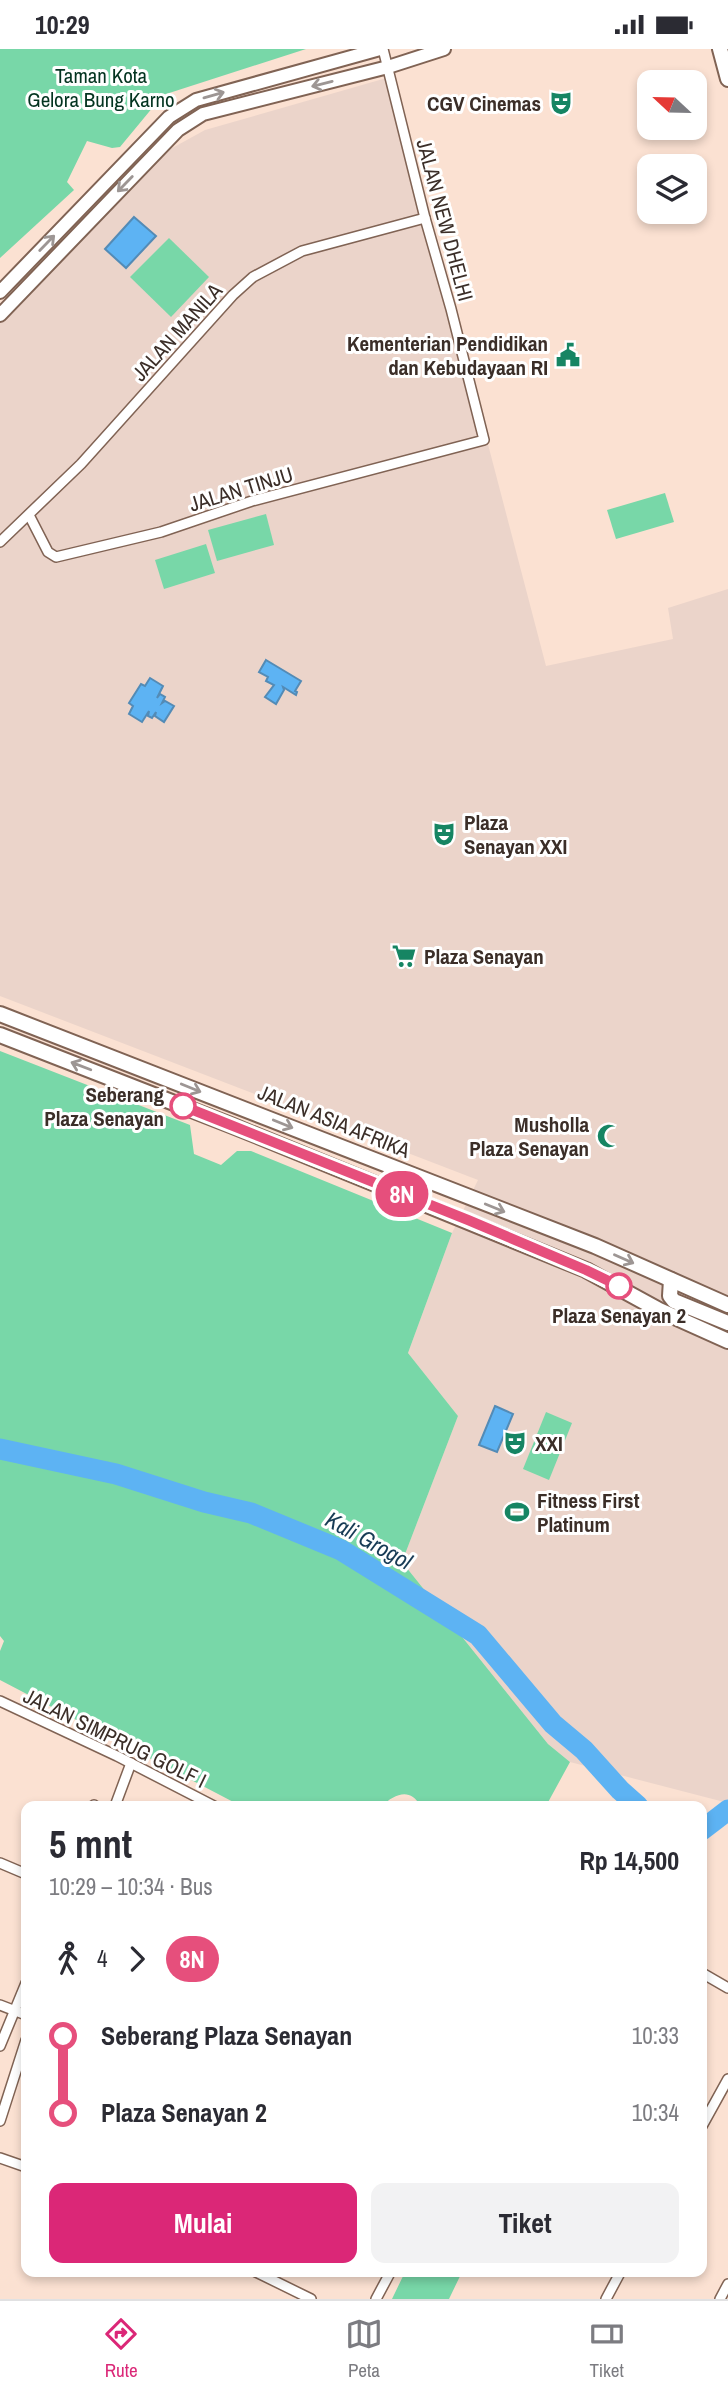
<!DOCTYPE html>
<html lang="id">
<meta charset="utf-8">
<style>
body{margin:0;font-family:"Archivo Narrow",sans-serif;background:#f2f2f3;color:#2b2b33;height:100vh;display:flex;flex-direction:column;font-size:26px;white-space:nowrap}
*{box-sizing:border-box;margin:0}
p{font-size:23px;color:#7c7c81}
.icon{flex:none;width:38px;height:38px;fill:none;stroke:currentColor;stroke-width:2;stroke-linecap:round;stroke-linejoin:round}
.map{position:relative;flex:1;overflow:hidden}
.panel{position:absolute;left:21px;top:1752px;width:686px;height:476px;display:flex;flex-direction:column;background:#fff;border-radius:14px;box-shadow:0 4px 10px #0003}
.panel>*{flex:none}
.badge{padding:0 14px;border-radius:23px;font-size:24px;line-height:46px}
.needle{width:46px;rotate:292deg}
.tools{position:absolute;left:637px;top:21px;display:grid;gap:14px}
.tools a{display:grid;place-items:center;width:70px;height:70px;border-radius:14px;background:#fff;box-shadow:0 4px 10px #0003;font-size:35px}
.map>.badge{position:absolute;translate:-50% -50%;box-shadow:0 0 0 4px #fff}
.legs{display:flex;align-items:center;gap:10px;height:77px;padding:0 28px;font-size:23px}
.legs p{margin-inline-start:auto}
.overview{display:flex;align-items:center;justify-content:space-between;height:119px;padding:0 28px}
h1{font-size:38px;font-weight:700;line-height:52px}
.cta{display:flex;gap:14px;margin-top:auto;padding:14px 28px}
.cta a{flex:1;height:80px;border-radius:14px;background:#db2777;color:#fff;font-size:28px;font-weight:700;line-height:80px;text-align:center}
.cta a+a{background:#f2f2f3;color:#2b2b33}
ul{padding:0 28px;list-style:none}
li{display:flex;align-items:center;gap:24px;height:77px;font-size:26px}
li i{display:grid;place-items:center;width:10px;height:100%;margin:0 9px;background:currentColor}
li i::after{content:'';width:18px;height:18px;margin:-9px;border:5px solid;border-radius:50%;background:#fff}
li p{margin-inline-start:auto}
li:first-child i{background:linear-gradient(#0000 50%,currentColor 0)}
li:last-child i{background:linear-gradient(currentColor 50%,#0000 0)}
.status{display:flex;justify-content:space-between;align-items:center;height:49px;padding:0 35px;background:#fff;direction:ltr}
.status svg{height:19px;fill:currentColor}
.menu{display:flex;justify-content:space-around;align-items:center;height:98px;border-top:2px solid #e1e1e2;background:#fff;font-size:19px;color:#7c7c81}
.menu a{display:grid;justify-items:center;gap:4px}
.menu .current{color:#db2777}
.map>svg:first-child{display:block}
.commercial{fill:#ebd4ca}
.green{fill:#78d7a8}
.water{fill:#5db3f3;stroke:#538bb6;stroke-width:2}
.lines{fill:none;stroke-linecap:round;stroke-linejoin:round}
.river{stroke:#5db3f3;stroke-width:21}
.minor-casing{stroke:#806354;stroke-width:12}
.secondary-casing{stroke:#806354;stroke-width:16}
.primary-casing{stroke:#806354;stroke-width:18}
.minor{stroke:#fff;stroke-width:9}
.secondary{stroke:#fff;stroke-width:12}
.primary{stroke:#fff;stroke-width:14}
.oneway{stroke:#9d9694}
.line-1-casing{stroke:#fff;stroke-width:16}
.line-1{stroke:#e64f7c;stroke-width:10}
.stop-1-dot{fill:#fff;stroke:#e64f7c;stroke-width:3.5}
.labels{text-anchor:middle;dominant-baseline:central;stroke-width:6;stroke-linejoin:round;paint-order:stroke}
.park-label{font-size:21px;fill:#033420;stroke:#fff}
.poi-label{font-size:21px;font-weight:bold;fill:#3b2e28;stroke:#fff;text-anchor:start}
.street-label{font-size:21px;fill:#3b2e28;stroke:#fff}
.stop-label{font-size:21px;font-weight:bold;fill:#3b2e28;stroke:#fff;text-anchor:end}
.water-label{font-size:23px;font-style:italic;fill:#173b55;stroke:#fff}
</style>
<div class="status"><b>10:29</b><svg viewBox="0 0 49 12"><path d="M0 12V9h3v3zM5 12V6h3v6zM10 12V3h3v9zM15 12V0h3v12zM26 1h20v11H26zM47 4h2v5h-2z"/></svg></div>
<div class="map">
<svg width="728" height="2250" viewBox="0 0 728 2250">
<rect width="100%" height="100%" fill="#fbe1d2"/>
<polygon class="commercial" points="390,28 411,101 546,617 673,590 668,559 728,540 728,1754 570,1713 548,1695 402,1513 458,1367 408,1304 452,1184 478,1131 0,947 0,274 165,103 205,81"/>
<g class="green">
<polygon points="0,0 306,0 163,46 120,98 112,99 87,92 67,133 74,141 0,209"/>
<polygon points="169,189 209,228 171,268 130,228"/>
<polygon points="665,444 674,473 616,490 607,461"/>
<polygon points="266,465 274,496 217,512 208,481"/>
<polygon points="206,495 215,524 164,540 155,511"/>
<path d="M0,1002L190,1076L194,1105L221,1116L237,1102H251L452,1184L408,1304L458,1367L402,1513L548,1695L570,1713L546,1757H420C411,1738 394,1745 382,1757H241L0,1631V1602L4,1592L0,1587Z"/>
<polygon points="546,1363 572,1374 549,1431 523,1420"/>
<polygon points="405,2223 405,2222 462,2223 449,2250 392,2250"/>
</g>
<g class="water">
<polygon points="134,168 156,187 126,219 105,200"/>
<polygon points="266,611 301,632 295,642 297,643 296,646 283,638 284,641 276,655 265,648 274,636 266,632 268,628 259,623"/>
<polygon points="150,629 163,637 157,649 160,645 165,648 162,654 165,652 174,657 164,673 155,667 156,663 152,669 148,667 149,662 142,673 129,665 133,657 129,654 141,635 145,637"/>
<polygon points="495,1357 513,1365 497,1403 479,1396"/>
</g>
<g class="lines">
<g class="river">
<polyline points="0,1400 116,1425 204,1453 251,1464 341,1501 478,1586 553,1675 584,1701 620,1741 638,1757"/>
<polyline points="702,1781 728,1761"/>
</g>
<g class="minor-casing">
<g id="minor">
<polyline points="29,466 48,503 56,508 161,483 252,452 484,391 451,260 425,169 383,0"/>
<polyline points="0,493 81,415 233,246 253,228 302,202 425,169"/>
<polyline points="0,1652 117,1707 214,1757"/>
<polyline points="94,1757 94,1756"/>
<polyline points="115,1757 131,1714"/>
<polyline points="0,1814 26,1825"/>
<polyline points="702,1924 728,1939"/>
<polyline points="0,1956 26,1966"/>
<polyline points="0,1997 26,1934"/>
<polyline points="0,2072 26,1991"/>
<polyline points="702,2077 728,2030"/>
<polyline points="0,2109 26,2118"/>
<polyline points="254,2222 311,2250"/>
<polyline points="376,2250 391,2222"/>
<polyline points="606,2250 621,2222"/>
<polyline points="720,2250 728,2235"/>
</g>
</g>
<g class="secondary-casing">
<g id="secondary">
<polyline points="0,243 169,68 196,51 380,0"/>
<polyline points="0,266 178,81 203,65 388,18 444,0"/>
</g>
</g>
<g class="primary-casing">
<g id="primary">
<polyline points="720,0 728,30"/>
<polyline points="0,965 595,1197 728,1256"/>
<polyline points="0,986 233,1077 586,1221 659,1261 728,1292"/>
<polyline points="671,1231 670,1247 674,1252 728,1274"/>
</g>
</g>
<use href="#minor" class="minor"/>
<use href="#secondary" class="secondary"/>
<use href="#primary" class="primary"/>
</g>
<defs><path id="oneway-shaft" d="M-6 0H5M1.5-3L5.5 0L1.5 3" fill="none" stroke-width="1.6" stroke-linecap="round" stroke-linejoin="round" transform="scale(1.75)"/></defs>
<g class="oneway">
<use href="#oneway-shaft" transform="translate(322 35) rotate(166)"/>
<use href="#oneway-shaft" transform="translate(214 46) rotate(-16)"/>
<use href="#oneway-shaft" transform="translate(125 135) rotate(134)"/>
<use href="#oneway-shaft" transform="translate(47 194) rotate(-46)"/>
<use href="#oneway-shaft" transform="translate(81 1017) rotate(-159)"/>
<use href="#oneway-shaft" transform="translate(191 1039) rotate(22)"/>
<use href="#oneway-shaft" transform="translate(283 1075) rotate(22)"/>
<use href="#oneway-shaft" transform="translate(495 1159) rotate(22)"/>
<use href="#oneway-shaft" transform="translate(624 1210) rotate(24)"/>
</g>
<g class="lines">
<g class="line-1-casing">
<polyline id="line-1" points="183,1057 468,1171 586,1221 619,1237"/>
</g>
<use href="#line-1" class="line-1"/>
</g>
<defs>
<g id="theatre-bare" transform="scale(1.89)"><path d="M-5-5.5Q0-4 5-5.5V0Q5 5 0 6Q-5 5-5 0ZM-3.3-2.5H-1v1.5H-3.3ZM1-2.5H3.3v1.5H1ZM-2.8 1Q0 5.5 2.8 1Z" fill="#168563" stroke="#fff" stroke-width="2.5" paint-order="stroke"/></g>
<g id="civic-bare" transform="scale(1.89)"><path d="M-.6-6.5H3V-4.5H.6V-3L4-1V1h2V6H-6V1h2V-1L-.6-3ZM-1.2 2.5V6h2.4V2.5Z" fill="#168563" stroke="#fff" stroke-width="2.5" paint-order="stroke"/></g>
<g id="supermarket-bare" transform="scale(1.89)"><path d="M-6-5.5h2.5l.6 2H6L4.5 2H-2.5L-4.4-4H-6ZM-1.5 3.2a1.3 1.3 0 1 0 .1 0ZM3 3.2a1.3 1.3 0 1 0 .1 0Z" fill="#168563" stroke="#fff" stroke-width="2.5" paint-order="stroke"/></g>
<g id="mosque-bare" transform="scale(1.89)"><path d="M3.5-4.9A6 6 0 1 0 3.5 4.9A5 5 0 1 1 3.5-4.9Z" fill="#168563" stroke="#fff" stroke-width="2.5" paint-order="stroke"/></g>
<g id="stadium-bare" transform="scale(1.89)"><path d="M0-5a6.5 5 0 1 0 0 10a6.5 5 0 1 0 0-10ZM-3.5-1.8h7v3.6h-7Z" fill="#168563" stroke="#fff" stroke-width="2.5" paint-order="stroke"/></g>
</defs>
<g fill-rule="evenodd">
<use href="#theatre-bare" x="561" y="54"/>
<use href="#civic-bare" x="568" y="306"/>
<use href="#theatre-bare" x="444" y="785"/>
<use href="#supermarket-bare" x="404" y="907"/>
<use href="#mosque-bare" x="609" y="1087"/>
<use href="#theatre-bare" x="515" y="1394"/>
<use href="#stadium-bare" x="517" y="1463"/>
</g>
<g class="stop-1-dot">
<circle cx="183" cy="1057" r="12"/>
<circle cx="619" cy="1237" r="12"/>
</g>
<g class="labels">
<g class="park-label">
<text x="101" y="26">Taman Kota<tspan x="101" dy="24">Gelora Bung Karno</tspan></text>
</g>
<g class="poi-label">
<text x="541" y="54" text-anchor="end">CGV Cinemas</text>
<text x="548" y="294" text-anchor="end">Kementerian Pendidikan<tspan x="548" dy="24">dan Kebudayaan RI</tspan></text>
<text x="464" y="773">Plaza<tspan x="464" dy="24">Senayan XXI</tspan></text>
<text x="424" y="907">Plaza Senayan</text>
<text x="589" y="1075" text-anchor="end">Musholla<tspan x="589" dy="24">Plaza Senayan</tspan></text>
<text x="535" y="1394">XXI</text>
<text x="537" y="1451">Fitness First<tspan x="537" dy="24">Platinum</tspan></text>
</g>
<g class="street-label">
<text transform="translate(445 171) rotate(75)">JALAN NEW DHELHI</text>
<text transform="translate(177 283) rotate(-48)">JALAN MANILA</text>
<text transform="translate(241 440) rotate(-17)">JALAN TINJU</text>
<text transform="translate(334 1072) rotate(22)">JALAN ASIA AFRIKA</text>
<text transform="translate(115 1689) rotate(26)">JALAN SIMPRUG GOLF I</text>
</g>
<g class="stop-label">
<text x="164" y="1045">Seberang<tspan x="164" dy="24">Plaza Senayan</tspan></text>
<text x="619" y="1266" text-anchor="middle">Plaza Senayan 2</text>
</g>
<g class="water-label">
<text transform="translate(369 1491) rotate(29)">Kali Grogol</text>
</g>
</g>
</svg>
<div class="tools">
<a><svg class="needle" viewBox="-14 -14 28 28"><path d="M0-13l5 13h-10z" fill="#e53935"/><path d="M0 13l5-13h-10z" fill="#7c7c81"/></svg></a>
<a><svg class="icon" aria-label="layers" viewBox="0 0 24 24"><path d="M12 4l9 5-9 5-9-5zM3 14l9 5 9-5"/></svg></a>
</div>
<b class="badge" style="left:402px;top:1145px;background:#e64f7c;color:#fff">8N</b>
<section class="panel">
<div class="overview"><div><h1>5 mnt</h1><p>10:29 – 10:34 · Bus</p></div><b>Rp 14,500</b></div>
<div class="legs"><svg class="icon" aria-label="walk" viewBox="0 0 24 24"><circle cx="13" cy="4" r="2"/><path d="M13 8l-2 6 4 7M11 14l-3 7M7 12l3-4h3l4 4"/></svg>4<svg class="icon" aria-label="forward" viewBox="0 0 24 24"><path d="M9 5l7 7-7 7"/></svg><b class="badge" style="background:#e64f7c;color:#fff">8N</b></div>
<ul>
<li><i style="color:#e64f7c"></i><b>Seberang Plaza Senayan</b><p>10:33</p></li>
<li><i style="color:#e64f7c"></i><b>Plaza Senayan 2</b><p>10:34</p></li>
</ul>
<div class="cta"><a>Mulai</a><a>Tiket</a></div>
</section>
</div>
<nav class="menu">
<a class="current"><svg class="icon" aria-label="directions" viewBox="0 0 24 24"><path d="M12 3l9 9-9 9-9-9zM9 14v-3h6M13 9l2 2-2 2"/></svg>Rute</a>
<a><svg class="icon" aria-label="map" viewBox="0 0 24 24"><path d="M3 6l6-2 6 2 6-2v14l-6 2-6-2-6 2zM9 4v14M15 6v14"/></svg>Peta</a>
<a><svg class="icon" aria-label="tickets" viewBox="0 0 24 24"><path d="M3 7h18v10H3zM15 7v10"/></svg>Tiket</a>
</nav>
